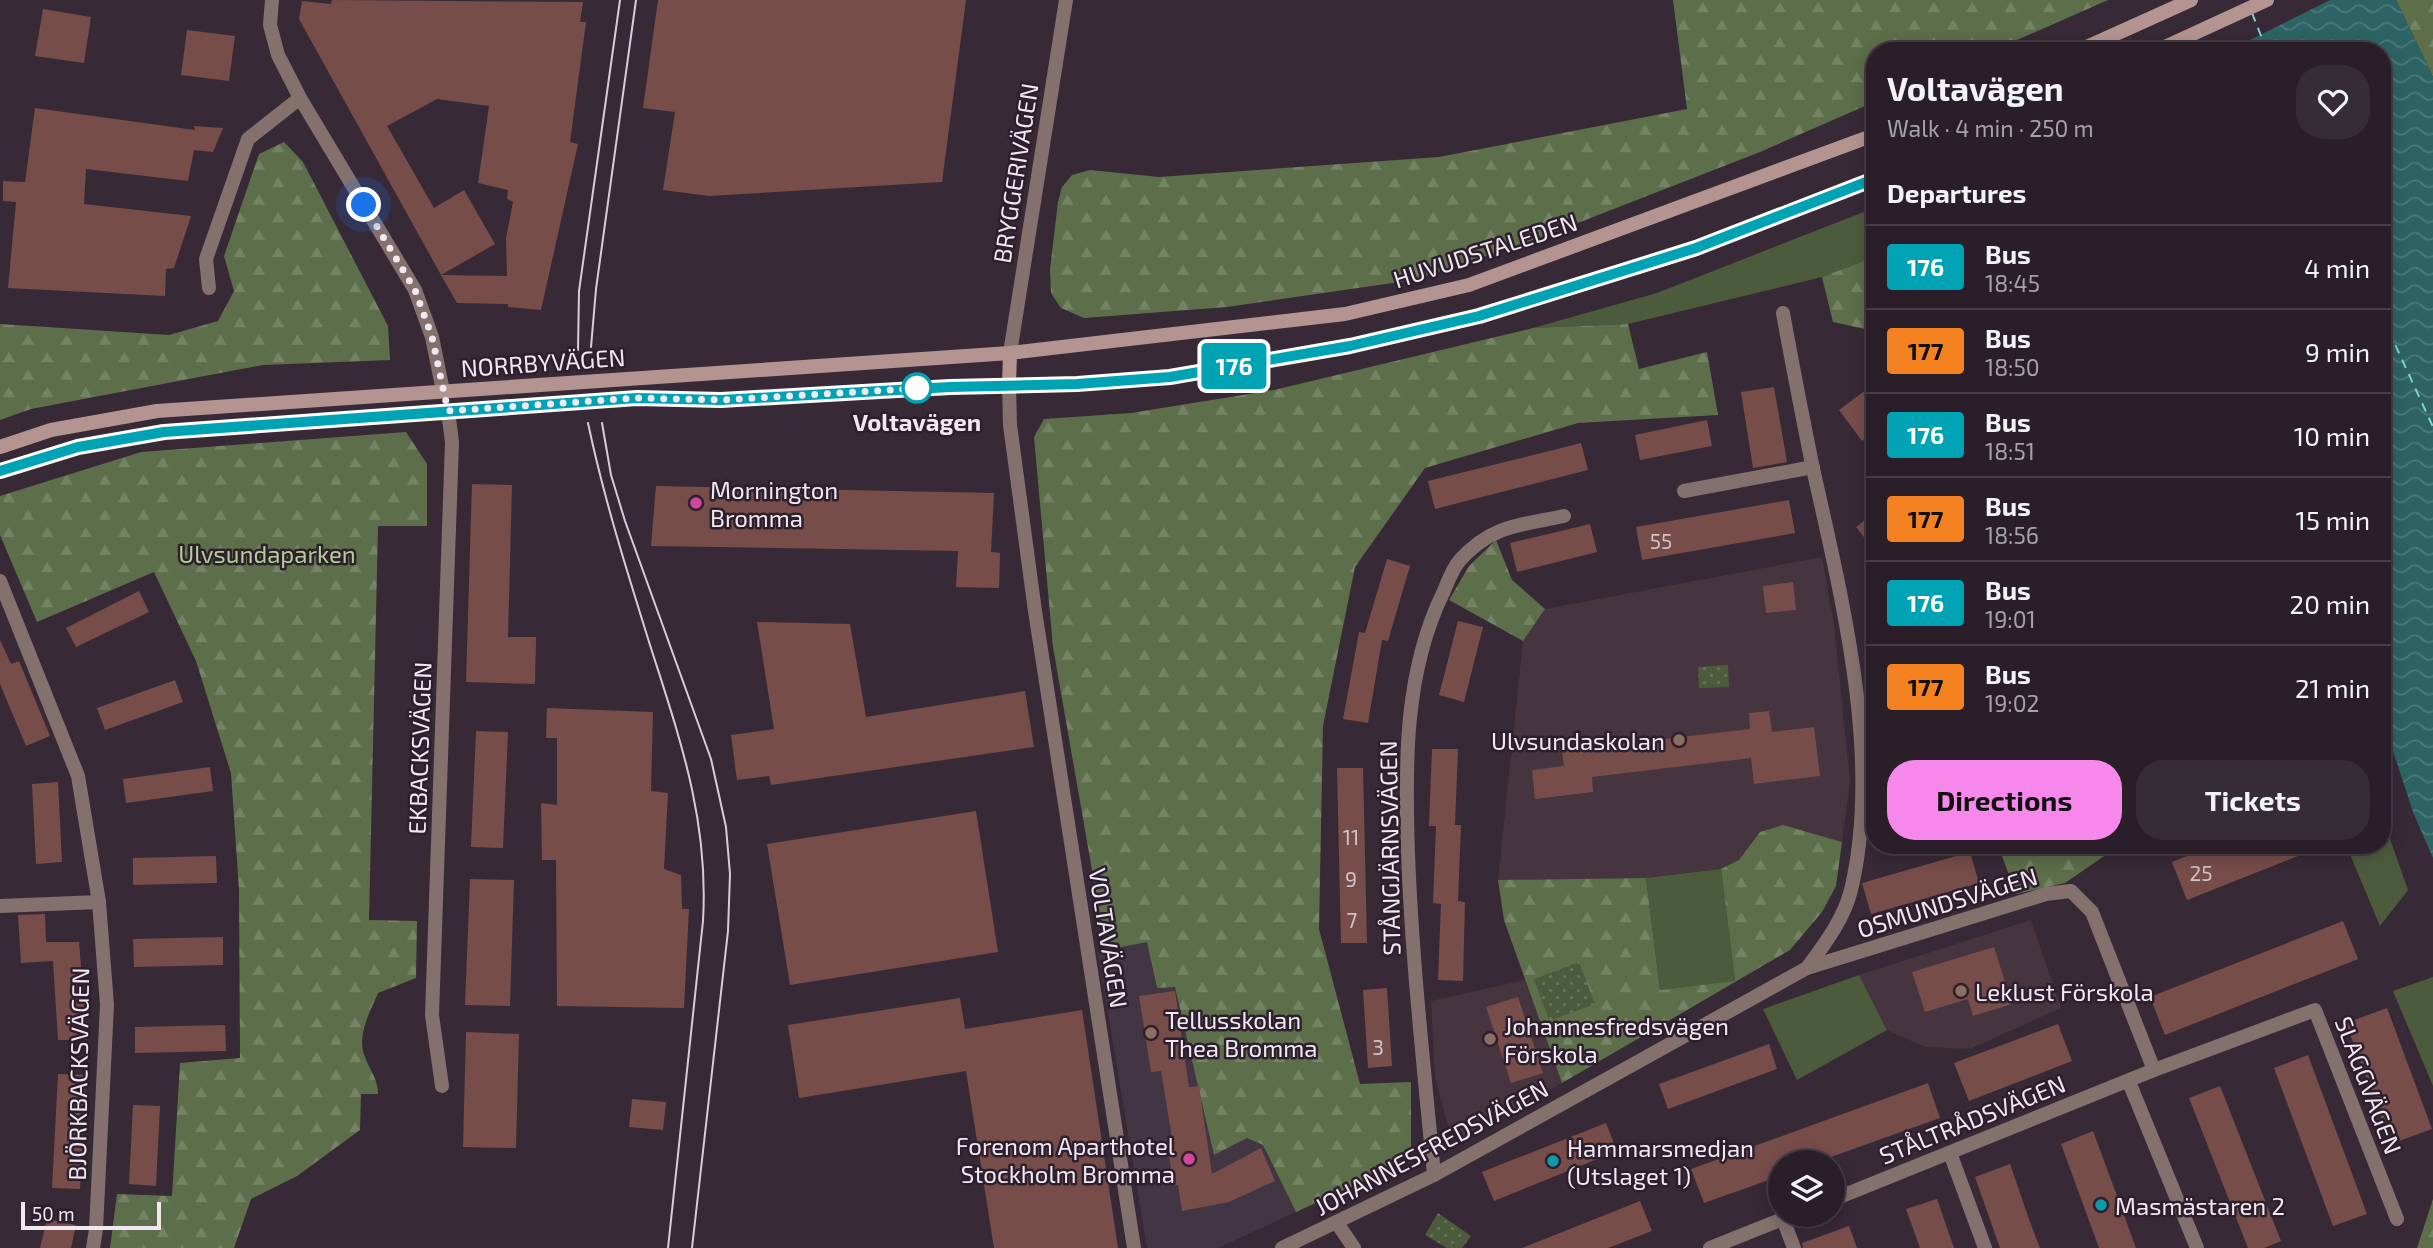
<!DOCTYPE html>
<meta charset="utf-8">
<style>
body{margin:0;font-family:"Exo 2",sans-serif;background:#362c35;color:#f1f3f6;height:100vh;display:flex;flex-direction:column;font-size:26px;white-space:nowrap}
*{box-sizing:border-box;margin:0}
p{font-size:23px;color:#a5a2a8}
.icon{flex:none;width:38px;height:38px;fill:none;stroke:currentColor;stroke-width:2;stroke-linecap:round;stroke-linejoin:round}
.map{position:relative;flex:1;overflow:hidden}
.details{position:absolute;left:1866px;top:42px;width:525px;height:812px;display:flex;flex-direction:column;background:#2a1f29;border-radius:28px;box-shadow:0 4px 18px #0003,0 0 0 2px #463d46}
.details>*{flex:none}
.badge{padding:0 14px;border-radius:5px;font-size:24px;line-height:46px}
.buttons{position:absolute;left:1768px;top:1150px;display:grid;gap:14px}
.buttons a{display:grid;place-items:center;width:77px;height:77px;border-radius:50%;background:#2a1f29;box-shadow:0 4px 18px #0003,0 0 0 2px #463d46;font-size:35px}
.scale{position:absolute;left:21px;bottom:18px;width:140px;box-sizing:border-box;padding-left:7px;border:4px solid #f1e8f1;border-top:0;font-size:19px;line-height:24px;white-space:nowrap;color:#f1e8f1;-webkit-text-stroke:5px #2d1f2d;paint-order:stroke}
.you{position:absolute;width:35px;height:35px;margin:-18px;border:5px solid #fff;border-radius:50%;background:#1a73e8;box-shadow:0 0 0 10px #1a73e833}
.map>.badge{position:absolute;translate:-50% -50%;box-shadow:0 0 0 4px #fff}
h2{padding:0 21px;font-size:26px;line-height:63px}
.round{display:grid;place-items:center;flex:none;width:74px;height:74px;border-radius:28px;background:#362c35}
.head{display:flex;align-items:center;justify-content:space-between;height:119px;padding:0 21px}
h1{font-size:33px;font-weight:700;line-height:52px}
.primary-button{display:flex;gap:14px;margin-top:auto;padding:14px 21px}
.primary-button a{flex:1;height:80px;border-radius:28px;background:#f788eb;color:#111;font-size:28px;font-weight:700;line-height:80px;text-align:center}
.primary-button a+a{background:#362c35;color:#f1f3f6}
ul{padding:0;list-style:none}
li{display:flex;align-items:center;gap:21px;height:84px;padding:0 21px;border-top:2px solid #463d46}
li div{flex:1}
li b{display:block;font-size:26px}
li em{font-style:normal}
li .badge{min-width:77px;font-weight:700;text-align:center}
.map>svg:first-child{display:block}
.commercial{fill:#423544}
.education{fill:#46343e}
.grass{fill:#4d5b3d}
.forest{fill:url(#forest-firs)}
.park{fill:url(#park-dots)}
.water{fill:url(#water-waves)}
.pier{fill:#382937}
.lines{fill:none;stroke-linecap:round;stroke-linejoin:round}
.ferry{stroke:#79d4d5;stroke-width:2;stroke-dasharray:9 7;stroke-linecap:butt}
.building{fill:#774d4a}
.minor{stroke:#84706d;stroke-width:14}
.secondary{stroke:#b49490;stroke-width:14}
.tram{stroke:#d7cdd7;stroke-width:2}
.line-casing{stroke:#fff;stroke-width:16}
.line{stroke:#00a3b4;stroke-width:10}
.walk{stroke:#f1e8f1;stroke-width:7;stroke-dasharray:0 12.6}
.stop-dot{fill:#fff;stroke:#00a3b4;stroke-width:3.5}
.hotel-dot{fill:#d1479c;stroke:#2d1f2d;stroke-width:2.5}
.education-dot{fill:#8d6e63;stroke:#2d1f2d;stroke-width:2.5}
.culture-dot{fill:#0f9aa8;stroke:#2d1f2d;stroke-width:2.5}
.labels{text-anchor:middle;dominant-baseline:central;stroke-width:5;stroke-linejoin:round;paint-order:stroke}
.number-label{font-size:21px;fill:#d2c1c7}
.street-label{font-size:24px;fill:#f1e8f1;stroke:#2d1f2d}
.stop-label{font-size:24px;font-weight:bold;fill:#f1e8f1;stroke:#2d1f2d}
.poi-label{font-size:24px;fill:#f1e8f1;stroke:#2d1f2d;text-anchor:start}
.park-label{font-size:24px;fill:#b2ce92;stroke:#2d1f2d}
</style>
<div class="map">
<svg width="2433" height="1248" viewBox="0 0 2433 1248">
<defs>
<pattern id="forest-firs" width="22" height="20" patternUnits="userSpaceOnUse" patternTransform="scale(1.75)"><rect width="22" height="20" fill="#5d6e4a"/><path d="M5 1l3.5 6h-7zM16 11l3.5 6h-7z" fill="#758365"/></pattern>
<pattern id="park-dots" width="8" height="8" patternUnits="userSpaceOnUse" patternTransform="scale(1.75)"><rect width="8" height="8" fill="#4d5b3d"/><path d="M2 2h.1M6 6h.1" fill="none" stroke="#67735a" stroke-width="1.8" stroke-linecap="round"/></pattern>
<pattern id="water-waves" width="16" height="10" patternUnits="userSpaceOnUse" patternTransform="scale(1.75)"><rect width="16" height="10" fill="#2d6364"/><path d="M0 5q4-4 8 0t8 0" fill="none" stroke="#4c797b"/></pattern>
</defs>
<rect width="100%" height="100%" fill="#382937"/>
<polygon class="commercial" points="1147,941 1157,988 1175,986 1214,1155 1247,1138 1263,1145 1296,1212 1218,1248 1147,1248 1098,952"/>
<g class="education">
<polygon points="1822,557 1834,625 1850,781 1842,842 1783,826 1760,832 1739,860 1721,869 1646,878 1498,880 1523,641 1545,609"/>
<polygon points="2031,920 2061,1008 1970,1049 1925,1047 1887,1030 1859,975"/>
<polygon points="1525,980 1562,1083 1468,1136 1455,1136 1447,1123 1435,1077 1431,1001"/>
</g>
<g class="grass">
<polygon points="1874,208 1874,257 1822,277 1628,324 1533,328 1657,293"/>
<polygon points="2382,816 2408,890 2380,926 2346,845 2382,845"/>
<polygon points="1721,869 1735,982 1660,990 1646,878"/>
<polygon points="1859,975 1887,1030 1797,1080 1763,1009"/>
<polygon points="2433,977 2433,1086 2393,991"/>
</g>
<g class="forest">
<polygon points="1673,0 2108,0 1992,51 1874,51 1874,102 1760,152 1529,242 1413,280 1227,307 1084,318 1061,308 1051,293 1050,269 1058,202 1062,187 1072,175 1090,170 1159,177 1439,157 1687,109"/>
<polygon points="2396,0 2433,0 2433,77"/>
<polygon points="284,142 303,162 388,326 390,360 263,365 31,409 0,420 0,324 169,335 218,321 234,291 224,256 259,154"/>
<polygon points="1874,257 1874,326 1865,329 1833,322 1822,277"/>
<polygon points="1628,324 1639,369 1707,352 1718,415 1578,423 1425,468 1355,567 1323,726 1319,929 1360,1084 1411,1082 1411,1146 1397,1166 1296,1212 1263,1145 1247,1138 1214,1155 1175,987 1157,988 1147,942 1106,950 1053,647 1034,437 1044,419 1131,413 1274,390 1533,328"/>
<path d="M406,432L427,464V526H378L369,920L417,921L416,978L378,993C370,1012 356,1036 365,1057C370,1071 378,1078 378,1094H361L360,1130L297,1176L251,1199L234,1248H110L117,1194L172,1196L180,1063L240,1058L239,890L231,773L196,661L154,572L37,622L0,535V496L141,452Z"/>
<polygon points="1496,540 1512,580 1545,609 1523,641 1449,600 1469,566"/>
<polygon points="1783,825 1842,842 1836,886 1822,912 1790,950 1562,1083 1504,920 1498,880 1646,878 1660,990 1735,981 1721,869 1739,860 1760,832"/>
<polygon points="1998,845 2120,845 2065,883 2016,894"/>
<polygon points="2433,1199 2433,1248 2417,1248"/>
</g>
<g class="park">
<polygon points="1728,665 1729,687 1699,688 1698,667"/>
<polygon points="1579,962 1595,1004 1549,1021 1534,979"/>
<polygon points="1438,1213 1471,1236 1462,1248 1447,1248 1425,1235"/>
</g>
<polygon class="water" points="2156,0 2396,0 2433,77 2433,858 2413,812 2393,751 2382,741 2382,51 2186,51"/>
<polygon class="pier" points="2152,0 2330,0 2228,51 2182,51"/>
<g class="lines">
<g class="ferry">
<polyline points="2252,13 2267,51"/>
<polyline points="2382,316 2433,427"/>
</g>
</g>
<g class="building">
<polygon points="332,0 583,2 580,22 586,22 570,142 578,144 541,310 508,307 508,304 457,303 441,275 507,276 506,238 513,202 507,199 508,190 478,183 489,106 437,99 387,126 434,208 464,190 495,244 441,275 299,19 302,1 331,4"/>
<polygon points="658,0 966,0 942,182 709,196 663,190 675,112 643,108"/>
<polygon points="43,9 91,17 84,63 35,56"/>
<polygon points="187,30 235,36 229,81 181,75"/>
<polygon points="35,108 195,130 194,126 223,128 213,152 194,150 188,181 86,169 84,204 191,216 174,268 166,269 165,296 8,288 16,202 3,201 3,181 25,182"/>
<polygon points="1874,384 1874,431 1862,441 1839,410"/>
<polygon points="1774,387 1787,462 1753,468 1741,392"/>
<polygon points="1707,420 1712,446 1640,460 1635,435"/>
<polygon points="1581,443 1588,470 1435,509 1428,481"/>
<polygon points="472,484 512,485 508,637 536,637 535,684 466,682"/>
<polygon points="656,486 994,493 991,552 1000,553 999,588 956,587 958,551 651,546"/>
<polygon points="1789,500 1795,533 1642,560 1636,527"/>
<polygon points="1874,513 1874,550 1856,527"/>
<polygon points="1590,524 1597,552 1517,572 1510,543"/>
<polygon points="1387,559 1410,566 1388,641 1382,640 1368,723 1343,719 1359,632 1365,633"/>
<polygon points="1793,582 1796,610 1766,613 1763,586"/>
<polygon points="139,591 149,612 76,647 66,628"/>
<polygon points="1458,621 1483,627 1464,702 1439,695"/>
<polygon points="757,622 850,624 866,717 1025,691 1034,747 771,785 769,776 737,780 731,735 774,729"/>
<polygon points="0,640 11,664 19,661 50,736 26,746 0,684"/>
<polygon points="175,680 183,702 105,730 97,708"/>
<polygon points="547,708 653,712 651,791 668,793 664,869 681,875 682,909 689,909 684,1008 557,1006 556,860 542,860 541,803 557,805 557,738 546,738"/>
<polygon points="1769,711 1772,732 1814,727 1820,776 1754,784 1751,758 1592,777 1593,792 1535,799 1532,770 1564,766 1562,751 1750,729 1749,713"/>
<polygon points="476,731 508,732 503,848 471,847"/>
<polygon points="1432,749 1458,749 1455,825 1461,825 1458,901 1465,902 1463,981 1438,980 1441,904 1433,903 1436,826 1429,826"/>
<polygon points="210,767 213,791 126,803 123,779"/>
<polygon points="1337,768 1363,768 1367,943 1341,943"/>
<polygon points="58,782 62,862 36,864 32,784"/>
<polygon points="976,811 998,952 790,985 767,844"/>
<polygon points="2214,845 2323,845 2323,846 2187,900 2172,862"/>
<polygon points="1970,852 1979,883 1871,914 1862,883"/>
<polygon points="216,856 217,883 133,885 133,858"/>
<polygon points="470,879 514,880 510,1006 465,1005"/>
<polygon points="45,914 46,942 79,942 87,1040 58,1040 53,961 21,963 18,915"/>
<polygon points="2343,921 2358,959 2165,1035 2150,997"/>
<polygon points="223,937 223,965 134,967 133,939"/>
<polygon points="1994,947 2012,1004 1973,1016 1968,999 1925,1012 1912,972"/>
<polygon points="1387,988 1392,1066 1368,1068 1363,990"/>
<polygon points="1175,991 1189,1087 1199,1086 1212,1174 1261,1148 1275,1181 1229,1202 1182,1211 1178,1185 1173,1186 1167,1138 1172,1138 1161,1071 1151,1072 1139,996"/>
<polygon points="1518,997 1543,1073 1511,1083 1486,1007"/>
<polygon points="960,998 965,1029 1082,1010 1118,1248 994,1248 966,1071 799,1098 788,1025"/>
<polygon points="2387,1008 2432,1129 2391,1144 2346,1023"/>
<polygon points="2058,1024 2072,1061 1969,1101 1954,1063"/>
<polygon points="225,1025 226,1051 135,1053 135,1027"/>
<polygon points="466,1032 519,1034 516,1148 463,1147"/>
<polygon points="1769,1044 1777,1069 1668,1109 1659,1084"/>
<polygon points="2308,1055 2367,1214 2333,1226 2274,1068"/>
<polygon points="58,1074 86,1075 80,1189 52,1188"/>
<polygon points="1928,1083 1940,1118 1817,1162 1780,1162 1780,1176 1704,1203 1691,1169"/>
<polygon points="2220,1086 2281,1241 2264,1248 2248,1248 2189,1098"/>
<polygon points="632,1099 666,1102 663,1130 629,1127"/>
<polygon points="133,1105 160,1106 156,1186 129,1184"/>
<polygon points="1606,1123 1617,1151 1494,1201 1482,1172"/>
<polygon points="2093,1131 2113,1185 2136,1248 2099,1248 2061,1144"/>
<polygon points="2010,1164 2030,1222 2040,1248 2000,1248 1975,1177"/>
<polygon points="1937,1199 1954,1248 1920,1248 1906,1209"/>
<polygon points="1640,1201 1652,1231 1608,1248 1522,1248"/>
<polygon points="47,1219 76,1225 71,1248 40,1248"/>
<polygon points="1849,1226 1857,1248 1803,1248 1802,1243"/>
</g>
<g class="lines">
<g class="minor">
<polyline points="272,0 270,25 278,55 300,98 415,290 432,337 443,391"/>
<polyline points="209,288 206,259 248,139 300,98"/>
<polyline points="1010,353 1066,0"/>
<polyline points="1009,385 1010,425 1035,611 1134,1248"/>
<polyline points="1684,491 1813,467"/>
<polyline points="0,581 78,776 99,902 107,1005 96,1229 93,1248"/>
<polyline points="0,906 99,902"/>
<polyline points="1807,968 2046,894 2071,891 2092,912 2154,1070"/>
<polyline points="2129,1082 2197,1248"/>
<polyline points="442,1086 432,1015 452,442 448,411"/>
<polyline points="1950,1153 1985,1248"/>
<path d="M1434,1175C1424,1068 1412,961 1408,853C1405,765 1404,673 1443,593C1448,582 1452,569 1460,560C1491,525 1521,525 1564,516"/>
<polyline points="1832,1200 2154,1070 2315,1010 2397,1219"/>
<polyline points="1783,1219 1794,1248"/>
<polyline points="1337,1223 1354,1248"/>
<path d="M1282,1248L1434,1175L1807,968C1824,945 1844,919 1851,890C1883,757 1841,595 1812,464C1802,414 1792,363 1783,313"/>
<polyline points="1710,1248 1795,1214"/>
</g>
<g class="secondary">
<polyline points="2078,51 2191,0"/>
<polyline points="2156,51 2267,0"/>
<polyline points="1009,385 1010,353"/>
<polyline points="0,447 51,430 157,411 1010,353 1345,314 1469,285 1874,135"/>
<polyline points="0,471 78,447 164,432 637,398 721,400 950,387 1077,384 1170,377 1350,346 1479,316 1696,249 1874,179"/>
</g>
<g class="tram">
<polyline points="591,347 596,289 636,0"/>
<polyline points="578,350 579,291 620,0"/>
<path d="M588,423C604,499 627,571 650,645C680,739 709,820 703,921L668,1248"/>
<polyline points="602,423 611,475 625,521 711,759 726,827 730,874 728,931 692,1248"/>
</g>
</g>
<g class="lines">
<g class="line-casing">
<polyline id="line" points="0,471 78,447 164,432 637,398 721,400 950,387 1077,384 1170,377 1350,346 1479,316 1696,248 1874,179"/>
</g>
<use href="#line" class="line"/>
<polyline class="walk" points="364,205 415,290 432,337 448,411 637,398 721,400 922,388 917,388"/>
</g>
<circle class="stop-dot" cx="917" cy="388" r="14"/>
<g class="hotel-dot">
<circle cx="696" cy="503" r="7"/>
<circle cx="1189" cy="1159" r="7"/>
</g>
<g class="education-dot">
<circle cx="1679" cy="740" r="7"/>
<circle cx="1961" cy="991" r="7"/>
<circle cx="1151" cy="1033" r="7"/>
<circle cx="1490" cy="1039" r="7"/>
</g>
<g class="culture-dot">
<circle cx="1553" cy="1161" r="7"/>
<circle cx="2101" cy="1205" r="7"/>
</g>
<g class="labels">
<g class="number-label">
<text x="1661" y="540">55</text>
<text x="1351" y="836">11</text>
<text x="2201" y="872">25</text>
<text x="1351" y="878">9</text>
<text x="1352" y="919">7</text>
<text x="1378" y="1046">3</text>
</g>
<g class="street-label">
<text transform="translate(1015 173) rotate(-81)">BRYGGERIVÄGEN</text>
<text transform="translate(1485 250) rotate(-18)">HUVUDSTALEDEN</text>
<text transform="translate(543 362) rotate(-4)">NORRBYVÄGEN</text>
<text transform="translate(419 748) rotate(-88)">EKBACKSVÄGEN</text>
<text transform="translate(1389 848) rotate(-91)">STÅNGJÄRNSVÄGEN</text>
<text transform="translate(1947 902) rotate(-17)">OSMUNDSVÄGEN</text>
<text transform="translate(1109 938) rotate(81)">VOLTAVÄGEN</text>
<text transform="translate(78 1074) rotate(-89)">BJÖRKBACKSVÄGEN</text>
<text transform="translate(2369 1085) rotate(69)">SLAGGVÄGEN</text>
<text transform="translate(1972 1119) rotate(-22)">STÅLTRÅDSVÄGEN</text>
<text transform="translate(1431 1147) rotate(-28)">JOHANNESFREDSVÄGEN</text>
</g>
<g class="stop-label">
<text x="917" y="421">Voltavägen</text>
</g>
<g class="poi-label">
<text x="710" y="489">Mornington<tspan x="710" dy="28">Bromma</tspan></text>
<text x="1665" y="740" text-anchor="end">Ulvsundaskolan</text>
<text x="1975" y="991">Leklust Förskola</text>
<text x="1165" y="1019">Tellusskolan<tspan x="1165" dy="28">Thea Bromma</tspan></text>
<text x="1504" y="1025">Johannesfredsvägen<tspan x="1504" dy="28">Förskola</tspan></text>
<text x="1175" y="1145" text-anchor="end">Forenom Aparthotel<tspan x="1175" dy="28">Stockholm Bromma</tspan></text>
<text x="1567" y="1147">Hammarsmedjan<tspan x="1567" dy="28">(Utslaget 1)</tspan></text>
<text x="2115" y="1205">Masmästaren 2</text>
</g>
<g class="park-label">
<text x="267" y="553">Ulvsundaparken</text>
</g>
</g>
</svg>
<div class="buttons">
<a><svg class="icon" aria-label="layers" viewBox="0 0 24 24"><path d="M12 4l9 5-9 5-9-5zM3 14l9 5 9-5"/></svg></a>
</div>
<div class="scale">50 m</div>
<div class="you" style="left:364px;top:205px"></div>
<b class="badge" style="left:1234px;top:366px;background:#00a3b4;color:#fff">176</b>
<section class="details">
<div class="head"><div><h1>Voltavägen</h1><p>Walk · 4 min · 250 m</p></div><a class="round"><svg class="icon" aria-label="heart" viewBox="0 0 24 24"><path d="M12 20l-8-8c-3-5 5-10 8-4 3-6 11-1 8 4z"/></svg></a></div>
<h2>Departures</h2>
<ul>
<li><span class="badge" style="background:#00a3b4;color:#fff">176</span><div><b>Bus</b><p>18:45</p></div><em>4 min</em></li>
<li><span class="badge" style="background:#f58220;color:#111">177</span><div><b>Bus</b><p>18:50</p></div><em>9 min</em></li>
<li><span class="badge" style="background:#00a3b4;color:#fff">176</span><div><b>Bus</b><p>18:51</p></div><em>10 min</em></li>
<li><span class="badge" style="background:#f58220;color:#111">177</span><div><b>Bus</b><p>18:56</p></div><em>15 min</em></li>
<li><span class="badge" style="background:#00a3b4;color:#fff">176</span><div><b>Bus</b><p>19:01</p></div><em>20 min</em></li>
<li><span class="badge" style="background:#f58220;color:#111">177</span><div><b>Bus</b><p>19:02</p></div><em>21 min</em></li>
</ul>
<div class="primary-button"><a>Directions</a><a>Tickets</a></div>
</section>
</div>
